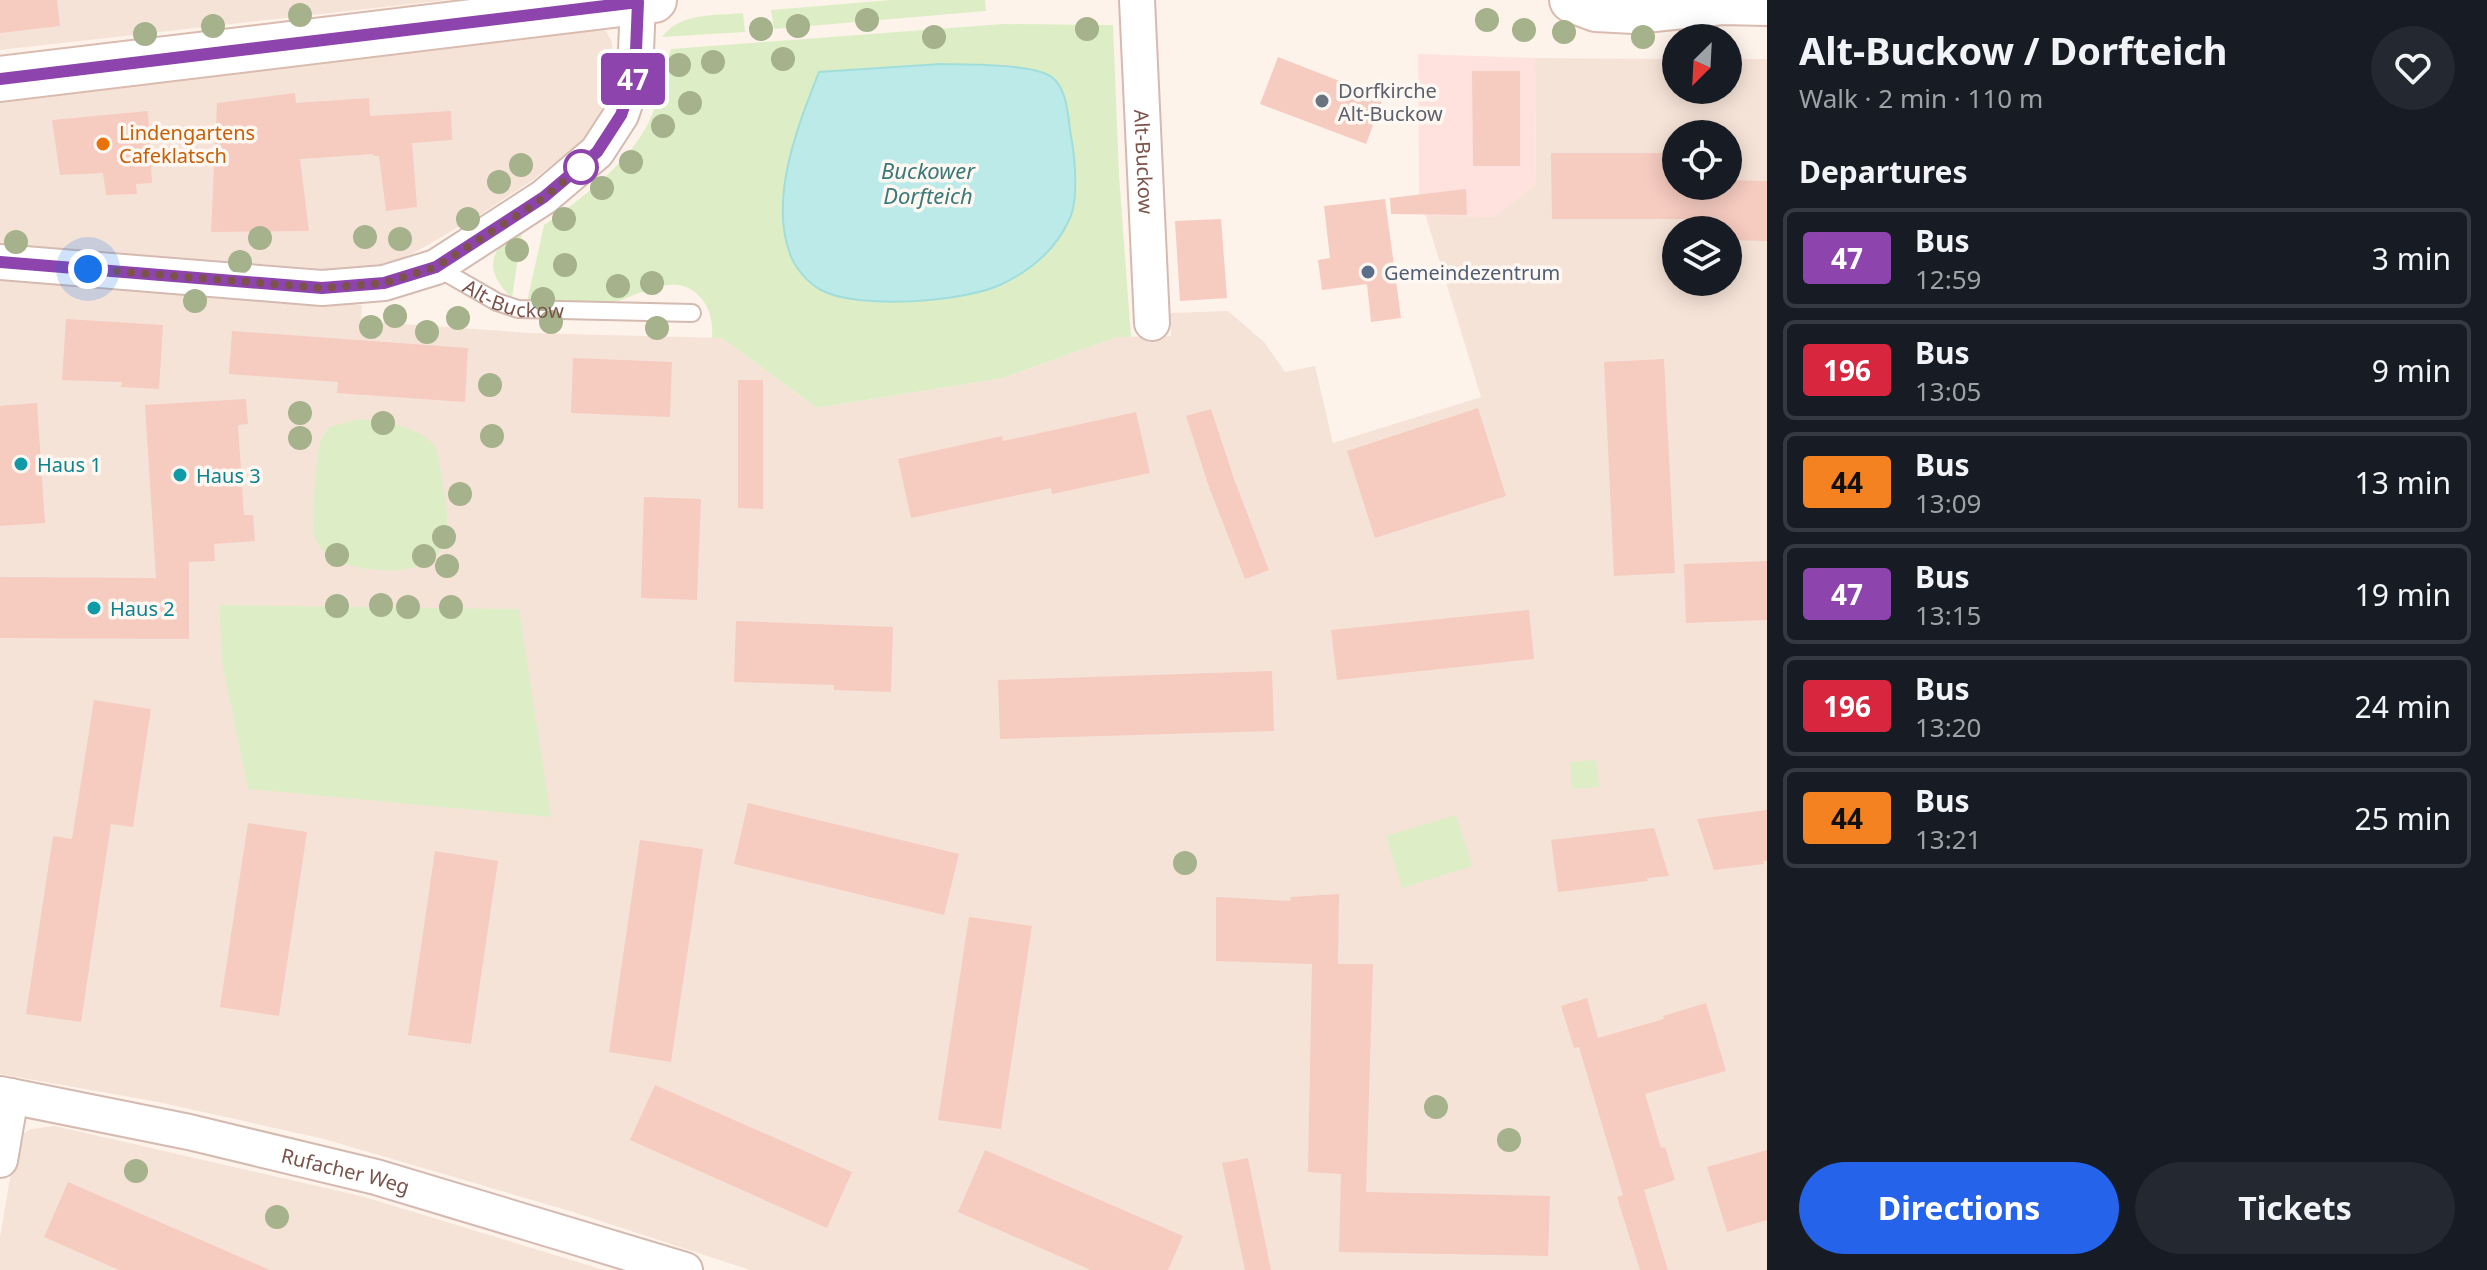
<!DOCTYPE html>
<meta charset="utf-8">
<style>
body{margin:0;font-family:"Noto Sans",sans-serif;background:#242831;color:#f1f3f6;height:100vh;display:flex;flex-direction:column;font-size:30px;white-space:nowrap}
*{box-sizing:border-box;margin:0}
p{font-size:26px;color:#9ea1a6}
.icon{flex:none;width:44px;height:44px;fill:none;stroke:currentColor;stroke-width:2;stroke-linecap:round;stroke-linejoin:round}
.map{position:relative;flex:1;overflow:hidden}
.side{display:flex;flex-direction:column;background:#171b24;width:720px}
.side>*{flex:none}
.badge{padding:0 16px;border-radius:6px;font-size:28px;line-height:52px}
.needle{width:52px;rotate:204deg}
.fabs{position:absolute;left:1662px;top:24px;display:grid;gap:16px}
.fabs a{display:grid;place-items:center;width:80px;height:80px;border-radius:50%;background:#171b24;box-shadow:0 4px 20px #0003;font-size:40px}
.you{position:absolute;width:40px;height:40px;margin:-20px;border:6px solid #fff;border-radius:50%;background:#1a73e8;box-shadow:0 0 0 12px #1a73e833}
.map>.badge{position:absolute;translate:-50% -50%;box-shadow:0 0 0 4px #fff}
h2{padding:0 32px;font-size:30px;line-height:72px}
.round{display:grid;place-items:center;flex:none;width:84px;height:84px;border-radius:42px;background:#242831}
.head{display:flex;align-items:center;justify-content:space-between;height:136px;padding:0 32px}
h1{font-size:38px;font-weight:700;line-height:60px}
.primary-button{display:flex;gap:16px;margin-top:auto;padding:16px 32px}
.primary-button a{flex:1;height:92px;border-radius:48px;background:#2563eb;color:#fff;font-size:32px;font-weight:700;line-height:92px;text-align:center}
.primary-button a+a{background:#242831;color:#f1f3f6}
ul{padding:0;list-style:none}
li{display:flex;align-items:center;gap:24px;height:100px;margin:0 16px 12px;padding:0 16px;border:4px solid #363941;border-radius:12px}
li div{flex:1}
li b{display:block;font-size:30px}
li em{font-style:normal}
li .badge{min-width:88px;font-weight:700;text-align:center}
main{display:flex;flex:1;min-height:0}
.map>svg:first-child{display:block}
.residential{fill:#f6e3d8;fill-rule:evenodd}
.commercial{fill:#ffe2de}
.green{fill:#ddeec6}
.water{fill:#bceae9;stroke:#a1dddb;stroke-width:2}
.building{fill:#f6cbc0}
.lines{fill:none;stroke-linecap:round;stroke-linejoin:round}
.lane-casing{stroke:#d4bab1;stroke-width:20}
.street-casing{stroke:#d4bab1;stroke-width:38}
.secondary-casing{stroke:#dabbb0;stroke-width:48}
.lane{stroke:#fff;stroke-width:16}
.street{stroke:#fff;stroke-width:34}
.secondary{stroke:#fff;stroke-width:44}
.tree{fill:#a5b28b}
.line-casing{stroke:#fff;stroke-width:18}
.line{stroke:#8e44ad;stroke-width:12}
.walk{stroke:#7c534a;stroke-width:8;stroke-dasharray:0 14.4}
.worship-dot{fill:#6b7280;stroke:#fff8f2;stroke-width:3}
.food-dot{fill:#e8710a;stroke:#fff8f2;stroke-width:3}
.stop-dot{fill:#fff;stroke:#8e44ad;stroke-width:4}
.service-dot{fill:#5c6f8a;stroke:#fff8f2;stroke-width:3}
.culture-dot{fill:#0f9aa8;stroke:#fff8f2;stroke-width:3}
.labels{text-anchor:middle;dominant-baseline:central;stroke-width:7;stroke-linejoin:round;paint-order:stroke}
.worship-label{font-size:20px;fill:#5b616d;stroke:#fff8f2;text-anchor:start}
.food-label{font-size:20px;fill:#c56008;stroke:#fff8f2;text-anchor:start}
.street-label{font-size:20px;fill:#7c534a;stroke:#fff8f2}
.service-label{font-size:20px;fill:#4e5e75;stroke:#fff8f2;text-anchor:start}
.culture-label{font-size:20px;fill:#0d838f;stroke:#fff8f2;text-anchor:start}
.water-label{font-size:22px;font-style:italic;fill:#397a79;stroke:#fff8f2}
</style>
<main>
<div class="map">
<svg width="1767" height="1270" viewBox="0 0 1767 1270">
<rect width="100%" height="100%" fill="#fef3ea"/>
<g class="residential">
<polygon points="0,0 447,0 0,50"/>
<polygon points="596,29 606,31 612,42 613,81 602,115 583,140 533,180 481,214 412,254 389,263 369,268 337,270 0,244 0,94"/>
<path d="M1535,58L1676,59V90H1728V59H1767V1270H750L573,1212L324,1139L158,1102L0,1074V280L362,305L361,321L530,333L722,338L817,408L1003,378L1117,337L1171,336L1170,313L1228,311L1265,343L1285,372L1315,366L1333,443L1481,397L1419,194L1536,185ZM1676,134H1728V186H1676ZM1676,230H1728V282H1676Z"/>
<polygon points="55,1126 361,1196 604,1270 0,1270 0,1237 15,1148 21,1135 31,1129"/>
</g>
<polygon class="commercial" points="1418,54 1535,58 1536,185 1494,217 1425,216 1419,194"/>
<g class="green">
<polygon points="891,0 985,0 986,11 774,29 771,10"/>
<path d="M743,13L745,32L662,37C680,12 715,16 743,13Z"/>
<path d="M1003,24L1113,25L1119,175L1131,337H1117L1003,378L817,408L722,338H712C713,321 710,305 696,293C670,270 630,302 602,305C578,308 551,303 527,302L544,225C581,200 635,158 652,115C660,94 665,71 671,49Z"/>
<path d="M523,224L512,298C479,266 493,248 523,224Z"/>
<path d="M359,419C381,421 425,427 436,449C439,456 440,465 441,473C445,496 453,529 440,551C422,581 336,574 319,546C316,542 314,533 313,528C312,520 317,450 320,443C321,438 326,432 329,427Z"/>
<polygon points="219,605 519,609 551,817 248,789 222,662"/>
<polygon points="1596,760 1599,787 1572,789 1570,762"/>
<polygon points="1456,815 1472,866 1402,888 1386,836"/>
</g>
<path class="water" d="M941,64C965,65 1038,63 1054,79C1068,92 1068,119 1071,136C1075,157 1079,201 1069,220C1055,251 1030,271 1000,285C962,302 858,310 821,290C808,283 795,268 790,254C769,198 798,125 819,72Z"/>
<g class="building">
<polygon points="0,0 57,0 60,26 0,33"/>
<polygon points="1278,57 1383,98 1366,144 1260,104"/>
<polygon points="1472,71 1520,71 1520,166 1473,166"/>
<polygon points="295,93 296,103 369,98 370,116 451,111 452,140 412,143 417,207 386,211 379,156 373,156 373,154 300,159 309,231 211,232 217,103"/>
<polygon points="148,111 152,183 136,184 137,194 106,195 103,173 60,175 52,120"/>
<polygon points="1551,153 1672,153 1672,186 1728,186 1728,180 1767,181 1767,241 1728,240 1728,230 1716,230 1716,219 1552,219"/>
<polygon points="1466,189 1467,215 1391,214 1390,198"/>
<polygon points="1385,199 1401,318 1371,322 1367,284 1322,290 1318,260 1330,258 1324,206"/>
<polygon points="1221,219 1227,298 1180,301 1175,221"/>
<polygon points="66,319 163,325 159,389 121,387 122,382 62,380"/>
<polygon points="232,331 468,348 465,402 337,393 338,382 229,374"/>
<polygon points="573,358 672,362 670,417 571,413"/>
<polygon points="1664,359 1675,573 1614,576 1604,362"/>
<polygon points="738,380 763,380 763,509 738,508"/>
<polygon points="246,399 248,424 238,425 244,515 253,515 255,541 214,544 215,561 189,562 189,639 0,638 0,577 156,578 145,405"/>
<polygon points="37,403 45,523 0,526 0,406"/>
<polygon points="1478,408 1506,496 1375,538 1347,451"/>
<polygon points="1211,409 1234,479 1269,570 1245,579 1209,487 1186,416"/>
<polygon points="1136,412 1150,473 1052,494 1051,488 911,518 898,459 1002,436 1003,441"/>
<polygon points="644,497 701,499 697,600 641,598"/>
<polygon points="1767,561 1767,620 1686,623 1684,564"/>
<polygon points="1529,610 1534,659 1337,680 1331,630"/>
<polygon points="736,621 893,627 891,692 834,690 834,685 734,682"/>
<polygon points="1272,671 1274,731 1000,739 998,680"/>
<polygon points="94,700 151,709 133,827 111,824 81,1022 26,1014 53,836 72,839"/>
<polygon points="748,803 959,854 944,915 734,864"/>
<polygon points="1767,810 1767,861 1763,861 1764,864 1714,870 1697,819"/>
<polygon points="248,823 307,832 279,1016 220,1007"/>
<polygon points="1654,828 1669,876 1647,878 1648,881 1558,892 1551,840"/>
<polygon points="640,840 703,849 671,1062 609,1052"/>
<polygon points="435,851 498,861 471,1044 408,1035"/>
<polygon points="1339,894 1338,964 1373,964 1366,1192 1550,1196 1548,1256 1339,1252 1341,1174 1308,1172 1312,964 1216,961 1216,897 1290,901 1291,897"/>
<polygon points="969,917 1032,926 1001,1129 938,1120"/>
<polygon points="1587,998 1598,1038 1664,1019 1663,1016 1706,1003 1726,1071 1645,1094 1661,1148 1665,1147 1675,1180 1644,1190 1668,1270 1640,1270 1617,1197 1623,1195 1579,1047 1574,1048 1561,1006"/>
<polygon points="655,1085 852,1172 827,1228 630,1140"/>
<polygon points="985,1150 1183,1236 1168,1270 1091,1270 958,1212"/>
<polygon points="1767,1150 1767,1220 1727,1232 1707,1167"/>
<polygon points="1248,1158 1271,1270 1245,1270 1222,1163"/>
<polygon points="68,1182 270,1270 119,1270 44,1237"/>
</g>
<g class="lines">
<g class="lane-casing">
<g id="lane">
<path id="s1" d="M436,267L497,302L518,309L692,313"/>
</g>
</g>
<g class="street-casing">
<g id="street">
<path id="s2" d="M1137,0L1152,323"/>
<polyline points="0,262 322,288 384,283 436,267 544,197 597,152 621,115 635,75 638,2"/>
<path id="s3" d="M0,1094L189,1132L376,1177L685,1270"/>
<polyline points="0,1160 11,1096"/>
</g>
</g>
<g class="secondary-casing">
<g id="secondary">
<polyline points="1572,0 1596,9 1634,11 1722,2 1767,3"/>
<polyline points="0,79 654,0"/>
</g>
</g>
<use href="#lane" class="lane"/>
<use href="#street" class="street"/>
<use href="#secondary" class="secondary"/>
</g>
<g class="tree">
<circle cx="300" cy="15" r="12"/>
<circle cx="867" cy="20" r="12"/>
<circle cx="1487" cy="20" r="12"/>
<circle cx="213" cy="26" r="12"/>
<circle cx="798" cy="26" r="12"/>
<circle cx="761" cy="29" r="12"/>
<circle cx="1087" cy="29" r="12"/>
<circle cx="1524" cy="30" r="12"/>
<circle cx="1564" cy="32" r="12"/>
<circle cx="145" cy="34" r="12"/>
<circle cx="934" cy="37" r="12"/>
<circle cx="1643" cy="37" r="12"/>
<circle cx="783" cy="59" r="12"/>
<circle cx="713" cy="62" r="12"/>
<circle cx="679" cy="65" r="12"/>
<circle cx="690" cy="103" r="12"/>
<circle cx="663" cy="126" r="12"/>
<circle cx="631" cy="162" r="12"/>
<circle cx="521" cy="165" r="12"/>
<circle cx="499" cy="182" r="12"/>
<circle cx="602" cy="188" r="12"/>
<circle cx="468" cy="219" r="12"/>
<circle cx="564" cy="219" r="12"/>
<circle cx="365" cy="237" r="12"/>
<circle cx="260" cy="238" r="12"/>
<circle cx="400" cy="239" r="12"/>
<circle cx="16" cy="242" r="12"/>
<circle cx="517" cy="250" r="12"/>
<circle cx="240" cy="262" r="12"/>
<circle cx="565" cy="265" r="12"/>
<circle cx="652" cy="283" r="12"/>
<circle cx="618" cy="286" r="12"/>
<circle cx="543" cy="299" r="12"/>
<circle cx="195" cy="301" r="12"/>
<circle cx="395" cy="316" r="12"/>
<circle cx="458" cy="318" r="12"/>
<circle cx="551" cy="322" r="12"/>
<circle cx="371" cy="327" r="12"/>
<circle cx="657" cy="328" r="12"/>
<circle cx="427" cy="332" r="12"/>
<circle cx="490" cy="385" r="12"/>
<circle cx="300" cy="413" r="12"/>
<circle cx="383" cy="423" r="12"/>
<circle cx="492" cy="436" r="12"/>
<circle cx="300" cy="438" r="12"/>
<circle cx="460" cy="494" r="12"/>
<circle cx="444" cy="537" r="12"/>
<circle cx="337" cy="555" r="12"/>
<circle cx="424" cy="556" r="12"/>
<circle cx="447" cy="566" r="12"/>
<circle cx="381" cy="605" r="12"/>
<circle cx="337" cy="606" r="12"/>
<circle cx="408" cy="607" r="12"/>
<circle cx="451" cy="607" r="12"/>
<circle cx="1185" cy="863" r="12"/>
<circle cx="1436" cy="1107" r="12"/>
<circle cx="1509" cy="1140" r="12"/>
<circle cx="136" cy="1171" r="12"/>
<circle cx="277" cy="1217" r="12"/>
</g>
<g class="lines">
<g class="line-casing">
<polyline id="line" points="0,79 638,2 635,75 621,115 597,152 544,197 436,267 384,283 322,288 0,262"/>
</g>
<use href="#line" class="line"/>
<polyline class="walk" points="88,269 322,288 384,283 436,267 538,202 584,165 581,167"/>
</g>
<circle class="worship-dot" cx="1322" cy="101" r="8"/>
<circle class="food-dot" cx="103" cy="144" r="8"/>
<circle class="stop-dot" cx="581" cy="167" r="16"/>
<circle class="service-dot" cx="1368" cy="272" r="8"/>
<g class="culture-dot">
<circle cx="21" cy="464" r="8"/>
<circle cx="180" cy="475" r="8"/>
<circle cx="94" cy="608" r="8"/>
</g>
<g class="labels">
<g class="worship-label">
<text x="1338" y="90">Dorfkirche<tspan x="1338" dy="23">Alt-Buckow</tspan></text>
</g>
<g class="food-label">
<text x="119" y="132">Lindengartens<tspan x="119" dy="23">Cafeklatsch</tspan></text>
</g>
<g class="street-label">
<text stroke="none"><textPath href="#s2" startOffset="162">Alt-Buckow</textPath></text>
<text stroke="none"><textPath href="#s1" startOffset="86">Alt-Buckow</textPath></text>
<text stroke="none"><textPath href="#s3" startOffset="354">Rufacher Weg</textPath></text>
</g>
<g class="service-label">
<text x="1384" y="272">Gemeindezentrum</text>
</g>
<g class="culture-label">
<text x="37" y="464">Haus 1</text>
<text x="196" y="475">Haus 3</text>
<text x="110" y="608">Haus 2</text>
</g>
<g class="water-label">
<text x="928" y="170">Buckower<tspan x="928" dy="25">Dorfteich</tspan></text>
</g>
</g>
</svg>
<div class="fabs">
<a><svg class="needle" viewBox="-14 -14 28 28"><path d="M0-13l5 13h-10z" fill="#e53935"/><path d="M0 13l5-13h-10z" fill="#9ea1a6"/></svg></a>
<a><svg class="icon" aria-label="locate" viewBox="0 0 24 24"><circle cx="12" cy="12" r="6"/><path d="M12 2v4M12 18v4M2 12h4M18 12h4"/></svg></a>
<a><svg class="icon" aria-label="layers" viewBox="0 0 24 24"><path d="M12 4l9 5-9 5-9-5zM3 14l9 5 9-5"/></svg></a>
</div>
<div class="you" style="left:88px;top:269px"></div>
<b class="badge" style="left:633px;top:79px;background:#8e44ad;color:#fff">47</b>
</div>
<section class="side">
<div class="head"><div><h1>Alt-Buckow / Dorfteich</h1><p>Walk · 2 min · 110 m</p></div><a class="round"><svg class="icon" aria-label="heart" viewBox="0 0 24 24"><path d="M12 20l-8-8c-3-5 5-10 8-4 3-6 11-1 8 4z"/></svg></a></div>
<h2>Departures</h2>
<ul>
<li><span class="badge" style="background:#8e44ad;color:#fff">47</span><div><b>Bus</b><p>12:59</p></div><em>3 min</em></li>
<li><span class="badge" style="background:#d7263d;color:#fff">196</span><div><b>Bus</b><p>13:05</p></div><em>9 min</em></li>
<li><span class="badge" style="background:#f58220;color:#111">44</span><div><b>Bus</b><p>13:09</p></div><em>13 min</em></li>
<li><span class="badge" style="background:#8e44ad;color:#fff">47</span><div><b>Bus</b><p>13:15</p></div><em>19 min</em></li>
<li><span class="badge" style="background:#d7263d;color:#fff">196</span><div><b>Bus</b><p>13:20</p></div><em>24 min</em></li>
<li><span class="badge" style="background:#f58220;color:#111">44</span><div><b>Bus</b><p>13:21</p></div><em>25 min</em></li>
</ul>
<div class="primary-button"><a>Directions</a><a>Tickets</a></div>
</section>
</main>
